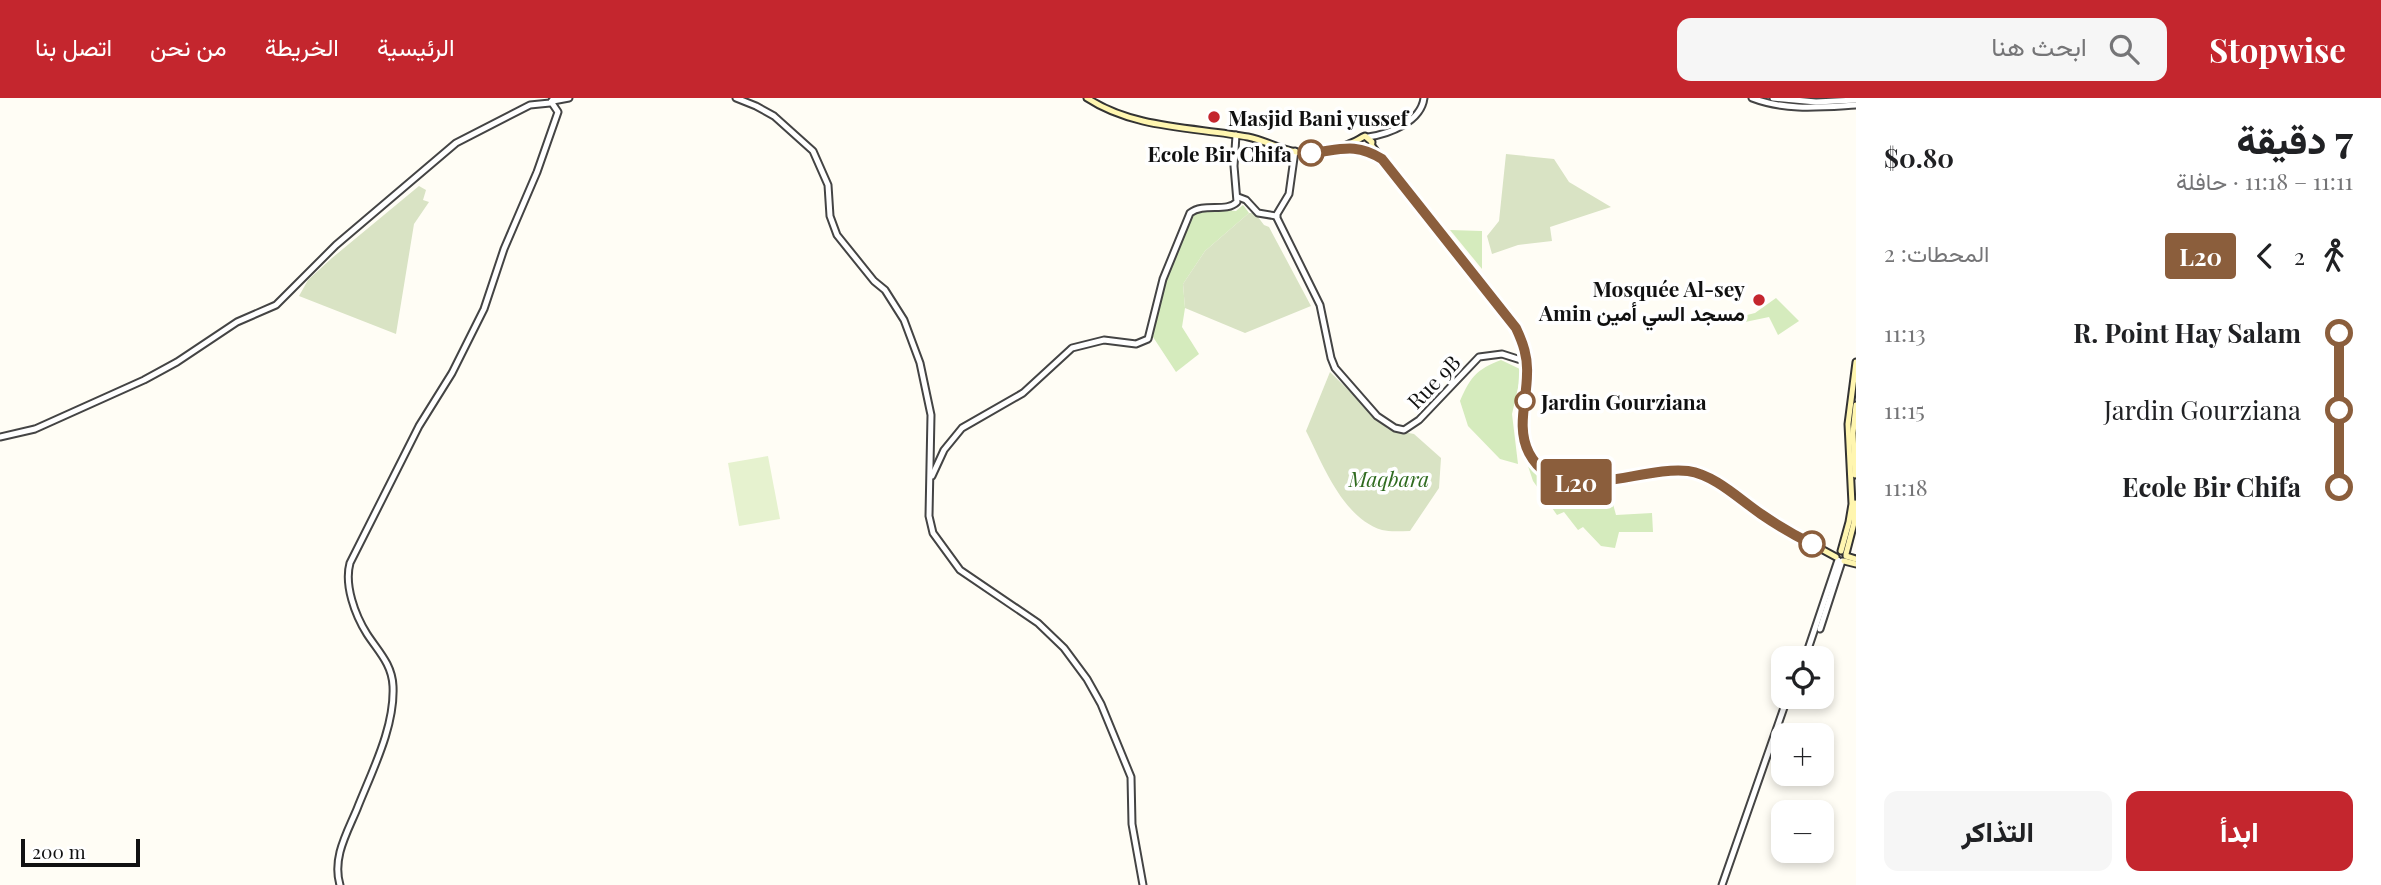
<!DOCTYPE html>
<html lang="ar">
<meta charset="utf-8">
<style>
body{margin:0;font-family:"Playfair Display",Vazirmatn,serif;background:#f6f6f6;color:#202124;direction:rtl;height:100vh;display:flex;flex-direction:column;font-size:26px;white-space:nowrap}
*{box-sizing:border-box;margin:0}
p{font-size:23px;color:#757577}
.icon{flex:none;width:38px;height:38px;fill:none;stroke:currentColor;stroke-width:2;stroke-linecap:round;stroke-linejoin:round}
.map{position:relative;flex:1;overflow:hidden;direction:ltr}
.side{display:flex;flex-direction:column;background:#fff;width:525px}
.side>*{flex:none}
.badge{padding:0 14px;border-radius:5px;font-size:24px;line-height:46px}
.fabs{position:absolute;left:1771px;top:548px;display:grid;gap:14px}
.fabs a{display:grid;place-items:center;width:63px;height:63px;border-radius:14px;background:#fff;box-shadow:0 4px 10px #0003;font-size:35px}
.scale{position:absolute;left:21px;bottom:18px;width:119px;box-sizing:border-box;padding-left:7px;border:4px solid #111;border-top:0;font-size:19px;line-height:24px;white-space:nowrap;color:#111;-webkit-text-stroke:5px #fff;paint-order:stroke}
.map>.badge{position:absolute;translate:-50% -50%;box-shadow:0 0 0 4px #fff}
.legs{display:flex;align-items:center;gap:10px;height:77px;padding:0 28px;font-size:23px}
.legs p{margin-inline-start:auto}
.head{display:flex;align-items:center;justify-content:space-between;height:119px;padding:0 28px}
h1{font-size:38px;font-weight:800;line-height:52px}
.action{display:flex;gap:14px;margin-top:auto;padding:14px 28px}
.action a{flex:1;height:80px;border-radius:14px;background:#c4262e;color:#fff;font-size:28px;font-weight:800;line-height:80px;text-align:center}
.action a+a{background:#f6f6f6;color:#202124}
ul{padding:0 28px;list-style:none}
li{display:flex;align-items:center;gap:24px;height:77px;font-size:26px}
li i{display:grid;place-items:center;width:10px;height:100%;margin:0 9px;background:currentColor}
li i::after{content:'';width:18px;height:18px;margin:-9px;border:5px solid;border-radius:50%;background:#fff}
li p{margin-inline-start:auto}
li:first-child i{background:linear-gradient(#0000 50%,currentColor 0)}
li:last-child i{background:linear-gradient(currentColor 50%,#0000 0)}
header{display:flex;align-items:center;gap:42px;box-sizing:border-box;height:98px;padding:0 35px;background:#c4262e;color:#fff}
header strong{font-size:33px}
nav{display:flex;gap:38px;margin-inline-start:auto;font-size:24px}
.search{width:490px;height:63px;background:#f6f6f6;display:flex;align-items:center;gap:18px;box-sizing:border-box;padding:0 24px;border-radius:14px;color:#757577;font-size:26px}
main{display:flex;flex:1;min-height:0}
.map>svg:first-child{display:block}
.green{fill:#d5ebbd}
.cemetery{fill:#d9e3c4}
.pitch{fill:#e6f2cf}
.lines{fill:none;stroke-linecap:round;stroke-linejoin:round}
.tertiary-casing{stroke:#444;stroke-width:9}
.secondary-casing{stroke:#333;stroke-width:9}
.tertiary{stroke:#fff;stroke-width:5}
.secondary{stroke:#fff6b0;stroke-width:5}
.line-1-casing{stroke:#fff;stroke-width:16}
.line-1{stroke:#8b5e3c;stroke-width:10}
.poi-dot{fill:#c4262e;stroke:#fff;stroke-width:2.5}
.stop-1-dot{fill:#fff;stroke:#8b5e3c;stroke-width:3.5}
.labels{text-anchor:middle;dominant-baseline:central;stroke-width:7;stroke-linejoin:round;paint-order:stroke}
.poi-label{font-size:21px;font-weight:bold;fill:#111;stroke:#fff;text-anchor:start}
.stop-label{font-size:21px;font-weight:bold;fill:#111;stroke:#fff;text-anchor:end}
.street-label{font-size:21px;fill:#111;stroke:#fff}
.park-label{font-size:21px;font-style:italic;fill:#2f6b1f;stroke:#fff}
</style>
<header>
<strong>Stopwise</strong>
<div class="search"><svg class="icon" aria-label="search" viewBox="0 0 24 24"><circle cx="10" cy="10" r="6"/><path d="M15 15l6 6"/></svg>ابحث هنا</div>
<nav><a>الرئيسية</a><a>الخريطة</a><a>من نحن</a><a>اتصل بنا</a></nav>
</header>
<main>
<section class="side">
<div class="head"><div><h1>7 دقيقة</h1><p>11:11 – 11:18 · حافلة</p></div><b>$0.80</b></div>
<div class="legs"><svg class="icon" aria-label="walk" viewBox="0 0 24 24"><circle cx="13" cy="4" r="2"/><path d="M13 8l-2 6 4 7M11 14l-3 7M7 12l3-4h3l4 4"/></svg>2<svg class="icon" aria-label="back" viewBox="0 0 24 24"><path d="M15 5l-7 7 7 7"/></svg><b class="badge" style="background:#8b5e3c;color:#fff">L20</b><p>المحطات: 2</p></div>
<ul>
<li><i style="color:#8b5e3c"></i><b>R. Point Hay Salam</b><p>11:13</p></li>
<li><i style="color:#8b5e3c"></i><span>Jardin Gourziana</span><p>11:15</p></li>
<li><i style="color:#8b5e3c"></i><b>Ecole Bir Chifa</b><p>11:18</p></li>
</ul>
<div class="action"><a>ابدأ</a><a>التذاكر</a></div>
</section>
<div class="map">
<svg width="1856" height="787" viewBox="0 0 1856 787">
<rect width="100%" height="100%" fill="#fffdf5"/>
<g class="green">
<polygon points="1243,107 1249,115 1205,153 1183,186 1185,210 1182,229 1199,256 1176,274 1153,239 1162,187 1187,123 1202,110 1236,113"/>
<polygon points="1450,132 1482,133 1482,171"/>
<polygon points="1776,200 1799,223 1778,237 1769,219 1745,224 1743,218 1755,215"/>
<path d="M1501,262L1522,272L1512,316L1518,366L1500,361L1468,328L1460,303C1471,278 1476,272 1501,262Z"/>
<path d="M1528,368C1558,395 1569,392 1608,388L1616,417L1652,415L1653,434H1619L1615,450L1601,448L1583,429L1578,432L1564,414L1557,417L1533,383Z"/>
</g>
<g class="cemetery">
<polygon points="1506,56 1554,61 1569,84 1611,109 1550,129 1552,143 1518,147 1492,156 1487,138 1499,123"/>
<polygon points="419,88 426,92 423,102 429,104 414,126 396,236 299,198 308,182 332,160"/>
<polygon points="1249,115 1255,115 1264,127 1269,129 1311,208 1245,235 1185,210 1183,186 1205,153"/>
<path d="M1330,274L1388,331L1414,336L1441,360L1439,390L1410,433C1401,433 1390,434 1382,432C1343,420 1323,367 1306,333Z"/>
</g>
<polygon class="pitch" points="768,358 780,421 739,428 728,365"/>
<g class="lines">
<g class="tertiary-casing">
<g id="tertiary">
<polyline points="736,0 756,8 774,18 813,53 828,87 830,118 837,137 874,183 885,192 904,222 920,265 931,317 929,418 933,435 960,472 1038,525 1064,550 1087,581 1101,606 1131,679 1132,726 1143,787"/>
<path d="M1752,0C1786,13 1821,9 1856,7"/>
<polyline points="1773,0 1816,4 1856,2"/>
<polyline points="553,3 569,0"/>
<path d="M1368,39C1389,36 1421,24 1424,0"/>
<polyline points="1295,53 1289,96 1277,116 1277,120 1320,207 1331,260 1335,270 1377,318 1395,330 1404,332 1419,322 1479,259 1502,256 1527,264"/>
<polyline points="1238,99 1246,102 1258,115 1276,118"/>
<polyline points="0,339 35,331 144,282 177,264 237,224 276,207 336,147 456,45 530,7 550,5 554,0"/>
<path d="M932,378L944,352L962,330L1023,295L1072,250L1104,242L1136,246L1148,241L1163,181L1190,115C1204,104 1226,115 1237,104L1234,68L1236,37"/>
<polyline points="1820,531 1842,463"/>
<polyline points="1805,560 1838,462"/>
<path d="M340,787C332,760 347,735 357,711C372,673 395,629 393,588C392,566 378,553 367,536C355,517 344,487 350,465L419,328L452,275L484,211L504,151L537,74L558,14L552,5"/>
<polyline points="1722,787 1788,598"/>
</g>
</g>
<g class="secondary-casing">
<g id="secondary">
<path d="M1087,0C1134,31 1194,29 1248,39C1268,43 1288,56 1310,55C1324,55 1339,51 1351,45C1357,43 1360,40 1365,38L1372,44L1371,50L1365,53L1343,49"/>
<path d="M1372,48L1515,230C1522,243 1527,255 1527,271C1529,314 1505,374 1572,384C1616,390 1659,363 1704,378L1777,427L1836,459"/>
<polyline points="1855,377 1853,335 1856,307"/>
<polyline points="1841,453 1849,424 1852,406 1848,326 1856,264"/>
<polyline points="1846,456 1854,425 1855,405"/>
<polyline points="1846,458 1856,461"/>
<polyline points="1844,463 1856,466"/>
</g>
</g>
<use href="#tertiary" class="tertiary"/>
<use href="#secondary" class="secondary"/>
</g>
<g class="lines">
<g class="line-1-casing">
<path id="line-1" d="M1311,55C1340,52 1355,44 1382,61L1516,230C1523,245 1528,259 1527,276C1527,302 1516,330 1529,355C1559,412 1640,367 1688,373C1715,377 1739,401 1761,416C1777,427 1794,437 1812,446"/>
</g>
<use href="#line-1" class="line-1"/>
</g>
<g class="poi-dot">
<circle cx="1214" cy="19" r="7"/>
<circle cx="1759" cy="202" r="7"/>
</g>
<g class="stop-1-dot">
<circle cx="1311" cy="55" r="12"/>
<circle cx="1525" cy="303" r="9"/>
<circle cx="1812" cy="446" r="12"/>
</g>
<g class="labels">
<g class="poi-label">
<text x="1228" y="19">Masjid Bani yussef</text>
<text x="1745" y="190" text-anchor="end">Mosquée Al-sey<tspan x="1745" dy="24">Amin مسجد السي أمين</tspan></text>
</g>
<g class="stop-label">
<text x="1292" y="55">Ecole Bir Chifa</text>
<text x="1541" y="303" text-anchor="start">Jardin Gourziana</text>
</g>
<g class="street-label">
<text transform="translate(1433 283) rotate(-46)">Rue 9B</text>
</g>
<g class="park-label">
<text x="1389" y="380">Maqbara</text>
</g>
</g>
</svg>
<div class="fabs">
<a><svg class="icon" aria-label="locate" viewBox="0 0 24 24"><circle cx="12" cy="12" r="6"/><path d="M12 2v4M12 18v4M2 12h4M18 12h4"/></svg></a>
<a>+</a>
<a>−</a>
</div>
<div class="scale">200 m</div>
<b class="badge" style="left:1576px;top:384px;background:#8b5e3c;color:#fff">L20</b>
</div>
</main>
